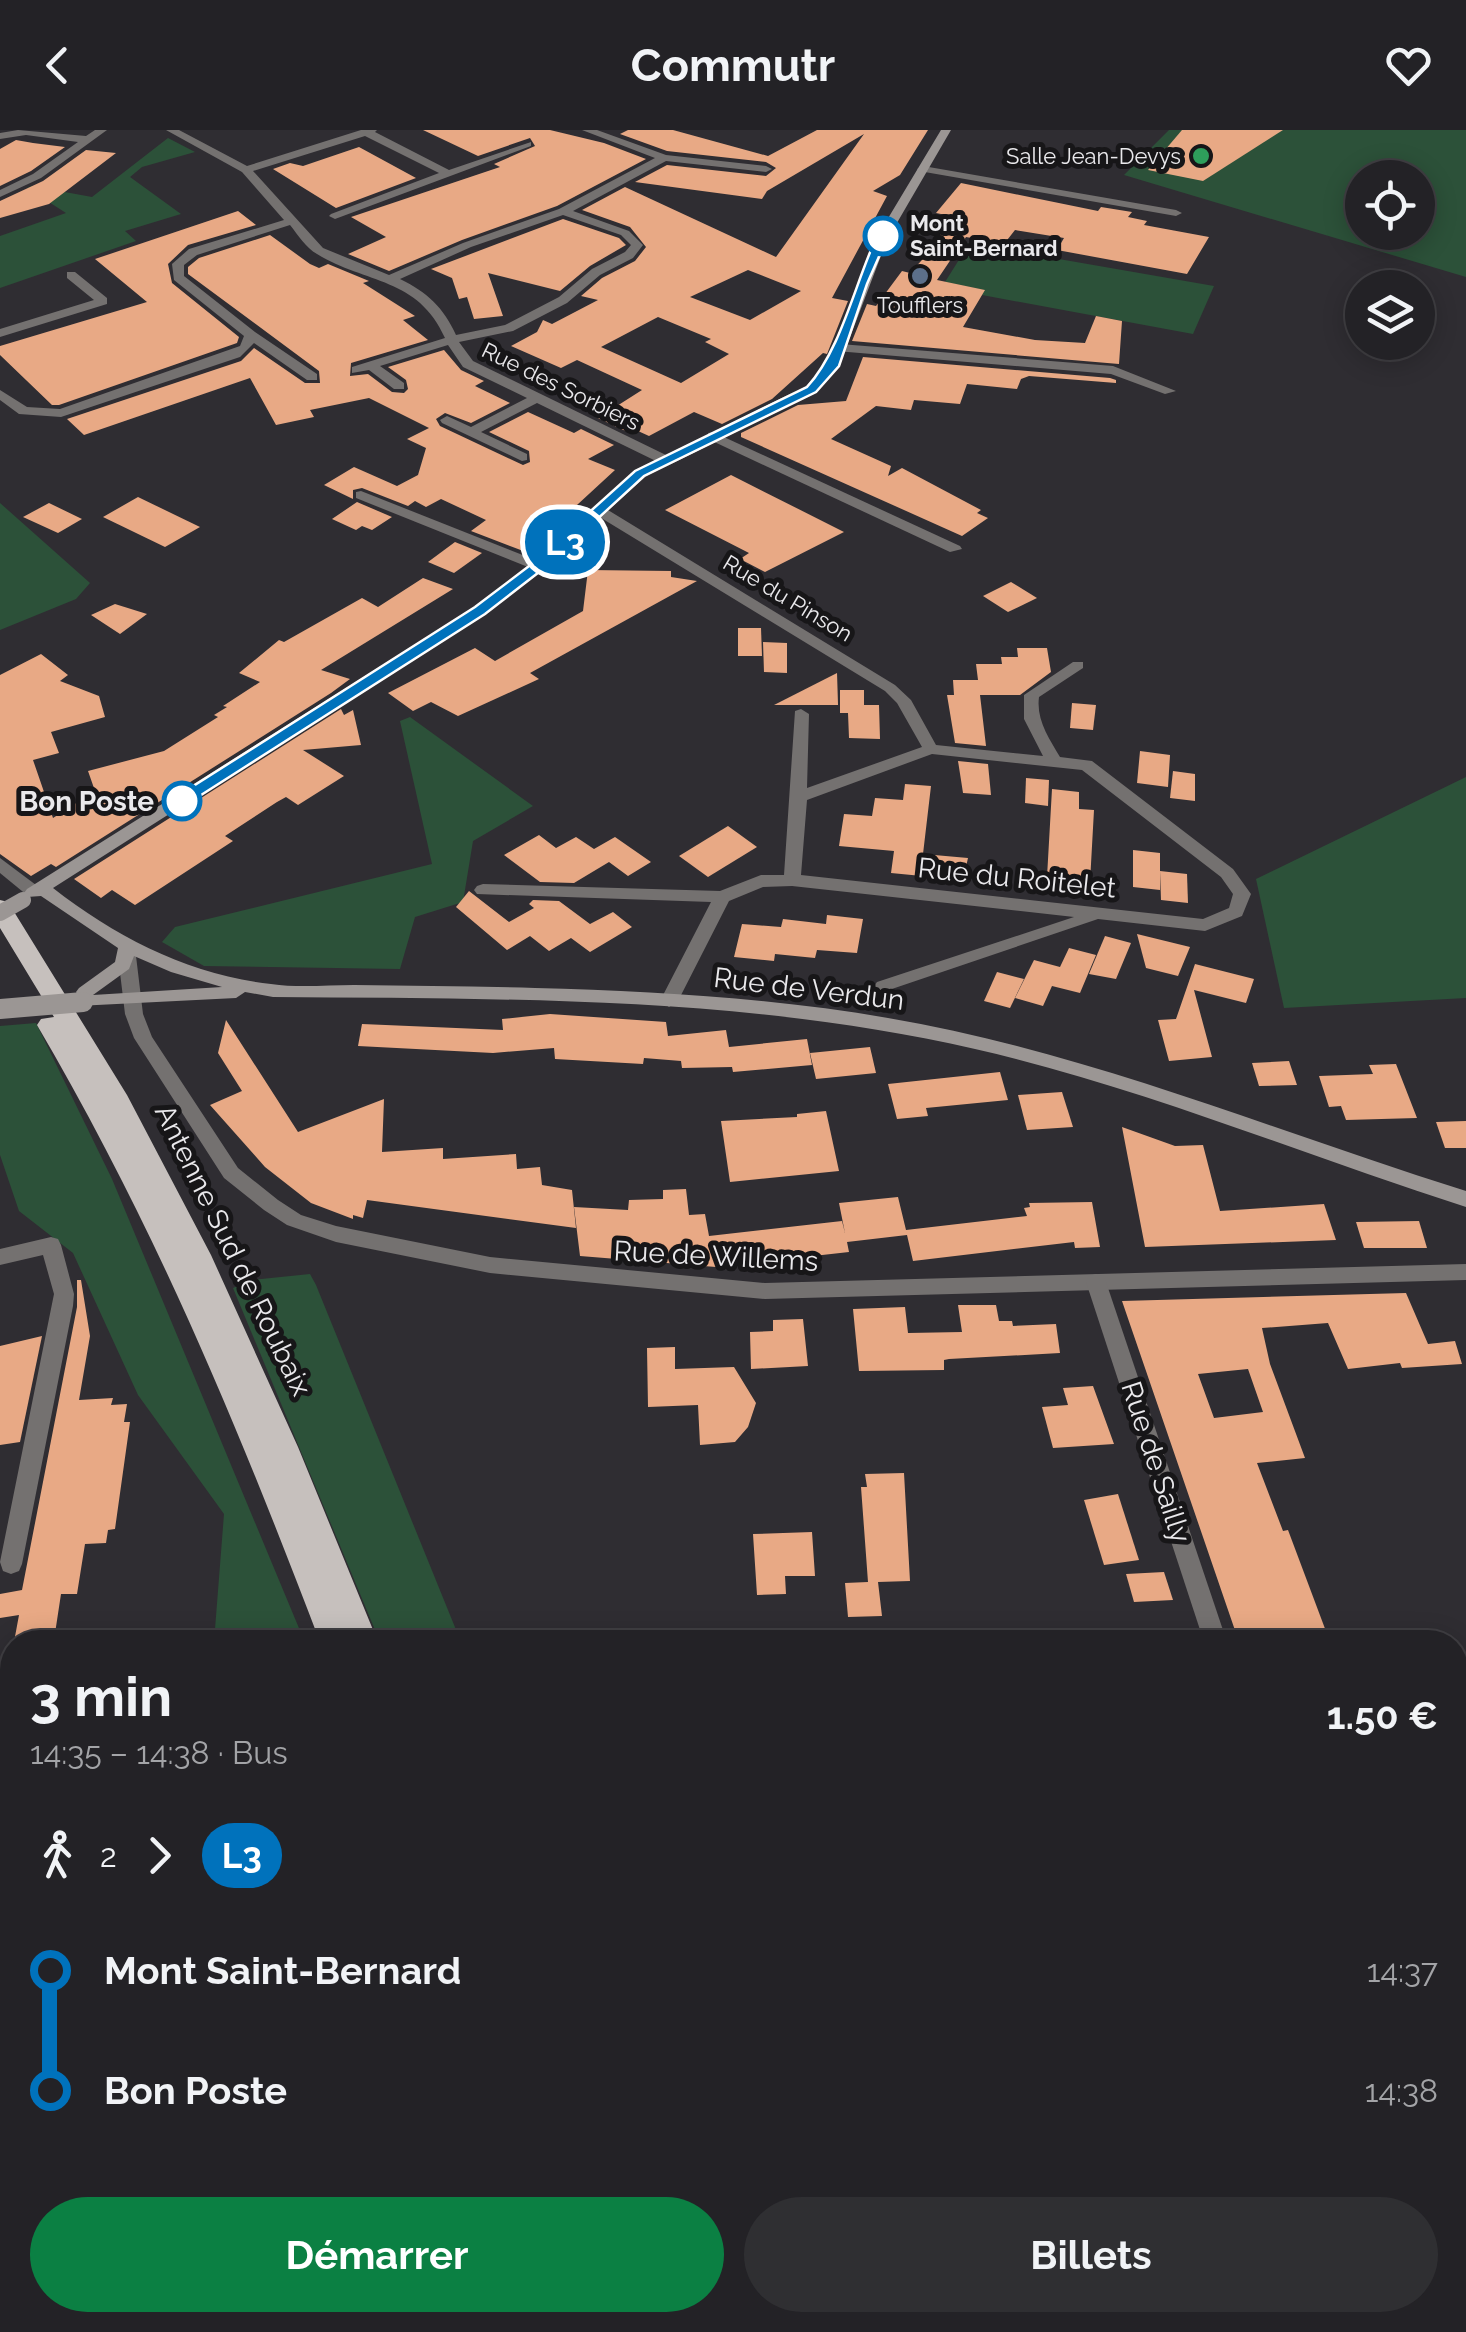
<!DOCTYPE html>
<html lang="fr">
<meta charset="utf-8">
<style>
body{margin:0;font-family:Raleway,sans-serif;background:#2f2f32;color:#f1f3f6;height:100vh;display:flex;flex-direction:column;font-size:38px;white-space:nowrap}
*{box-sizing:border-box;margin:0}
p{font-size:32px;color:#a3a4a7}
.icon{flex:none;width:55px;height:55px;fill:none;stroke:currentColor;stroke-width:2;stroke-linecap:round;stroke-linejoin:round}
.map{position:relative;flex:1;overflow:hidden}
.panel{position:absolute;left:0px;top:1500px;width:1468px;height:702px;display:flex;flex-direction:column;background:#232226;border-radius:40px 40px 0 0;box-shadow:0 5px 25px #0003,0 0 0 2px #403f43}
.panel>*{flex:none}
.badge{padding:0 20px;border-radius:32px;font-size:35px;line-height:65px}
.buttons{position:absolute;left:1345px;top:30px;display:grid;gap:20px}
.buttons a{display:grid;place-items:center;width:90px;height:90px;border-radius:50%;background:#232226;box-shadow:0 5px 25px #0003,0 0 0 2px #403f43;font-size:50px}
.map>.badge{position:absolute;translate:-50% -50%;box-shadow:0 0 0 5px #fff}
.legs{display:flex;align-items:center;gap:15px;height:110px;padding:0 30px;font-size:32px}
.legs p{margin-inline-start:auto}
.overview{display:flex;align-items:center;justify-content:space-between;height:170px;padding:0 30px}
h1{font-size:55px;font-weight:700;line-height:75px}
.button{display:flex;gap:20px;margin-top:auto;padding:20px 30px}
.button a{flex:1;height:115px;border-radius:60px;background:#0b8043;color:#fff;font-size:40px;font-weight:700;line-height:115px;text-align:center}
.button a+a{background:#2f2f32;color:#f1f3f6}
ul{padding:0 30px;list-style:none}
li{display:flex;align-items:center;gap:35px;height:120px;font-size:38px}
li i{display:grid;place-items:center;width:15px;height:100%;margin:0 12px;background:currentColor}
li i::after{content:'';width:25px;height:25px;margin:-12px;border:8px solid;border-radius:50%;background:#232226}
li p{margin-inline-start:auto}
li:first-child i{background:linear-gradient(#0000 50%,currentColor 0)}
li:last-child i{background:linear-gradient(currentColor 50%,#0000 0)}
header{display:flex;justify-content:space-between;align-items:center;height:130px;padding:0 30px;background:#232226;font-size:45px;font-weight:700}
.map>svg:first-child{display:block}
.green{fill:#2c5139;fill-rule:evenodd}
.building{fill:#e8a985;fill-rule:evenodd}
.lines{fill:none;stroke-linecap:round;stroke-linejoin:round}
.minor{fill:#747170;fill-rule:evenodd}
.tertiary{fill:#747170;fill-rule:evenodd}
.secondary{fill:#9b9694;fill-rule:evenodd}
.trunk{fill:#c6c0bd;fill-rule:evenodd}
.secondary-bridge-far1{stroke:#9b9694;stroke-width:16}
.secondary-bridge{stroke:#9b9694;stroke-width:20}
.line-1{fill:#0072bc;stroke:#fff;stroke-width:2.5}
.leisure-dot{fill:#2e9e5b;stroke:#171618;stroke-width:4}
.stop-1-dot{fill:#fff;stroke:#0072bc;stroke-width:5}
.service-dot{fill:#5c6f8a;stroke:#171618;stroke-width:4}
.labels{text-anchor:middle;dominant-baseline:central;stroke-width:10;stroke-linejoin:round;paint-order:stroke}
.far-poi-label{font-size:22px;fill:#eae9ec;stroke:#171618;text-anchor:end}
.far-stop-label{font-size:22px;font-weight:bold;fill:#eae9ec;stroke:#171618;text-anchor:start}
.far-street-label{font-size:22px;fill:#eae9ec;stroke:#171618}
.stop-label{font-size:28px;font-weight:bold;fill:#eae9ec;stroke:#171618;text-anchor:end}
.street-label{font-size:28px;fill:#eae9ec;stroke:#171618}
</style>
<header><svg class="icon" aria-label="back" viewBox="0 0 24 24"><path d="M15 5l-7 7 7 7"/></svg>Commutr<svg class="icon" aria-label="heart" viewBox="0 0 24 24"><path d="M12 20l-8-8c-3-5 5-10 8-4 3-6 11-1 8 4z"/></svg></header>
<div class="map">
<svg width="1466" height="2202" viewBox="0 0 1466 2202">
<rect width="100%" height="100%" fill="#2f2d32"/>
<g class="green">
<path d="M1169,0H1466V147L1124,45ZM1362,48H1418V102H1362Z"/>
<polygon points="168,8 195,22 142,37 130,47 181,84 125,101 136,111 0,158 0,106 66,83 27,58 32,56 92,67"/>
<polygon points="944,109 1214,156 1193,204 982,165 984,160 945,152 962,125 936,121"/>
<polygon points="0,373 90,453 76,469 0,500"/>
<polygon points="410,587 533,676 473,711 463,772 415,787 400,839 204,836 162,812 175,797 432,734 400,591"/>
<polygon points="1466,647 1466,868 1284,878 1256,749"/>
<polygon points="36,893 112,1049 301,1503 254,1512 214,1512 224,1384 138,1265 73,1123 19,1081 0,1025 0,896"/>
<polygon points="310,1144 316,1155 461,1512 380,1512 233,1158 252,1150"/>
</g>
<g class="building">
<polygon points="423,0 550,0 604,13 646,29 557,76 462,110 389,141 348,124 386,107 351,87 500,37 494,34 535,16 530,8 478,26"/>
<path d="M628,0H673L768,26L817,0H928L900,45L873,61L887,66L832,168L848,171L827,224L823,223L772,269L722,294L694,282L649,306L638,301L632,304L598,288L642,260L577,230L561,238L511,216L537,202L543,190L552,194L598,170L581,166L602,148L635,131L646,117L630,97L582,80L625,57L776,127L864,4L767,61L762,69L635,52L667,35L766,46L776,38L766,32L667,21L620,4ZM748,140L801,161L750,190L690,167ZM658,187L711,209L705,212L729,224L681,253L601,217Z"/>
<polygon points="1182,0 1283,0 1203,51 1148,40"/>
<polygon points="16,10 33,13 65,17 31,41 0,56 0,19"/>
<polygon points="359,17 416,48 336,78 273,39 290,33 303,36"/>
<polygon points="86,20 116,23 49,74 0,88 0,71 43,51"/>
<polygon points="961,53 1098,81 1101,77 1132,82 1128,87 1147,91 1144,95 1209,107 1187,144 1057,120 1064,108 1015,100 1004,114 966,107 937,150 985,160 963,197 1035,210 1085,213 1096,186 1122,191 1119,234 852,211 867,174 876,176 902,141 910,143 921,131 951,86 936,83"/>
<polygon points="238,81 256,95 188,115 168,134 172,153 239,207 237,213 59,275 52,275 0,225 0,216 147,172 95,129"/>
<polygon points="563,89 619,108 626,115 590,136 560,161 488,143 503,186 474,189 467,167 459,169 452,148 431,139"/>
<polygon points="270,105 310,134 319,138 328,134 369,151 363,153 415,186 403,190 428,210 351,233 350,246 368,244 392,262 404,263 408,259 406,250 388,237 444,220 461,240 484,251 475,256 510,273 471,293 445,283 436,289 440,296 523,335 530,332 529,321 489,302 528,282 574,303 581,299 614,315 588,329 615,340 526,422 471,401 486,390 441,369 426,377 415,371 408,376 362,358 353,360 353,369 324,355 354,337 397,356 418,345 426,318 407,309 429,298 369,268 310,280 314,287 276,295 250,248 84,305 67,289 241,231 254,218 305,253 320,253 319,241 188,144 188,137 199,128"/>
<polygon points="863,227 1110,248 1116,250 1116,253 1029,246 1021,249 1017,259 967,254 960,274 914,270 911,280 876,276 831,309 891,336 888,346 902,338 981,380 977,383 988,388 962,406 741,307 741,303 798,275 846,271"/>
<polygon points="731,345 844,402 765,442 740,429 749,423 665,380"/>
<polygon points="138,367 200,397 165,417 103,387"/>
<polygon points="357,372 392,387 372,400 362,396 356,400 332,389"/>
<polygon points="49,373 82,389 58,403 23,387"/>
<polygon points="455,412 482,423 454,443 428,432"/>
<polygon points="588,440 671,441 671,447 697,451 530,543 539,549 458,586 431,572 413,581 388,563 475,518 495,531 583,481"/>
<polygon points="423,448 453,459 321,540 350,549 331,563 56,737 51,734 31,746 0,724 0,545 41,524 68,545 60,551 99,566 105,587 51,602 59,623 33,630 53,688 95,661 88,641 164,621 218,587 214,585 227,577 223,576 260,552 239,543 279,510 284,512 362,468 378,477"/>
<polygon points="1011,452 1037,468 1008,482 983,466"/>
<polygon points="115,474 147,484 120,504 91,485"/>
<polygon points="738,498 761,498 762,526 738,526"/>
<polygon points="763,512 787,513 787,543 764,542"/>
<polygon points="1017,518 1047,518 1051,542 1020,565 980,565 986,616 955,613 947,565 954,565 953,550 978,550 976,534 1002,534 1001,527 1018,527"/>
<polygon points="837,543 838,575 774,575"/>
<polygon points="840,560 864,560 864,575 879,575 880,609 849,608 848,583 840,583"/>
<polygon points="1072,573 1096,575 1093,600 1070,598"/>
<polygon points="341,579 344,585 353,580 361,615 303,620 344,646 298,675 286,667 277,672 225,706 233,711 135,775 112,760 101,768 74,749"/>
<polygon points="1140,621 1170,625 1168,657 1137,653"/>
<polygon points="958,631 988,634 991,665 963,663"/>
<polygon points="1173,641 1195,644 1195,671 1170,668"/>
<polygon points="1026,648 1049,650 1048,676 1025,673"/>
<polygon points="905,654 931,656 923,724 968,728 963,750 891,743 894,721 839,716 844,684 872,686 875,668 903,670"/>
<polygon points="1052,659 1079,662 1079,679 1094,680 1090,752 1047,747"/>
<polygon points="728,696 757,717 708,747 679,726"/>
<polygon points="539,705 556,718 576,707 594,719 615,707 651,732 628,746 609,732 574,753 540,752 504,725"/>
<polygon points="1133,720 1160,723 1160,760 1133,757"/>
<polygon points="1160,741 1187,744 1188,773 1161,770"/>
<polygon points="469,761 509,792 534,778 529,774 533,770 559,771 590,794 613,782 632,797 590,822 571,808 549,821 530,806 507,820 456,777"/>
<polygon points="827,785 863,789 857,823 817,820 815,828 775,824 774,831 734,827 742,794 781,797 783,789 826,794"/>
<polygon points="1137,804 1190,817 1178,846 1146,838"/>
<polygon points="1105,806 1131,813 1116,849 1089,844"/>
<polygon points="1069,818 1096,825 1080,863 1052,856 1043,876 1015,868 1034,830 1060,837"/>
<polygon points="1195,834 1254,849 1246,873 1194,860 1212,927 1169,931 1158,890 1176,889"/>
<polygon points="997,842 1024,849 1010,878 984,871"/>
<polygon points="550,884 666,892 668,906 726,900 729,917 807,909 812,935 733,942 732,937 682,938 681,931 644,928 643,934 555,929 554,918 493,923 358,916 362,894 503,900 502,889"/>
<polygon points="226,890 298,1002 384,969 382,1022 443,1018 443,1029 516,1024 517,1039 540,1037 542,1055 572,1060 576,1098 367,1070 363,1088 353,1085 353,1089 311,1073 265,1037 210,975 242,961 218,923"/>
<polygon points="870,917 876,943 816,949 810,923"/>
<polygon points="1289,931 1297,955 1259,956 1252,933"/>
<polygon points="1396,934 1417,988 1346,990 1341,976 1329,977 1319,946 1373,944 1369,935"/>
<polygon points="1000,942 1008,970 926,978 928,986 897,989 888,954"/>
<polygon points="1062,962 1073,997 1027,1000 1018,965"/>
<polygon points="826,981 839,1041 730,1052 721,991 797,987 797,984"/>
<polygon points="1466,991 1466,1018 1445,1018 1436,992"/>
<polygon points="1122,997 1175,1016 1203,1015 1220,1081 1324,1074 1336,1110 1145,1117"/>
<polygon points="686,1059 689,1085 705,1084 709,1106 842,1091 845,1103 839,1073 898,1067 906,1100 1027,1086 1024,1078 1030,1077 1029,1073 1092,1072 1100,1117 1075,1118 1074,1112 913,1131 907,1105 847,1112 849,1122 716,1137 580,1126 574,1077 628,1080 629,1070 663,1069 663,1060"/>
<polygon points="1419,1091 1427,1118 1364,1118 1356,1092"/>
<polygon points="77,1150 81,1150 90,1206 79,1270 113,1268 111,1275 127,1274 124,1292 130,1292 115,1399 108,1400 106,1413 85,1414 77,1464 61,1464 54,1510 14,1512 19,1485 0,1488 0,1464 22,1460 77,1177"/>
<path d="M1406,1163L1428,1214L1455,1211L1462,1234L1402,1238L1400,1233L1348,1239L1328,1193L1262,1198L1270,1234L1305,1328L1257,1333L1283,1401L1288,1400L1330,1512H1239L1122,1171ZM1248,1239L1263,1282L1214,1288L1198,1244Z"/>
<polygon points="958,1175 996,1175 999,1191 1012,1191 1013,1196 1056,1194 1060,1223 949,1229 944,1230 944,1240 859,1241 853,1179 905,1177 908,1203 962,1202"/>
<polygon points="803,1189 808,1236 751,1239 750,1202 773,1201 773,1190"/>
<polygon points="42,1206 20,1312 0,1315 0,1216"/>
<polygon points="675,1217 675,1239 734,1237 756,1273 748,1297 735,1312 700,1315 698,1275 648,1277 647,1218"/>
<polygon points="1093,1256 1114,1314 1053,1318 1042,1277 1068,1275 1063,1258"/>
<polygon points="904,1343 910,1451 878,1452 882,1486 848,1487 845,1453 868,1452 861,1357 867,1357 865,1344"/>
<polygon points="1118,1364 1139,1430 1104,1435 1084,1370"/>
<polygon points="812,1402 815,1446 785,1446 786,1464 757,1465 753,1404"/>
<polygon points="1164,1442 1173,1470 1134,1472 1126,1444"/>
</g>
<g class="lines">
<g class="minor">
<polygon points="18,0 86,6 95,0 107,0 41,48 0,67 0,60 33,44 78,12 26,5 0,9 0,3"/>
<path d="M166,0H179L247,36L361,0H377L375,2L449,40L531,12V16L335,89L329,86L331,84L439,43L365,6L253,41L323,118L389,145L463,113L559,79L655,28L582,0H597L666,25L766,36L772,39L766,42L666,31L573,81L629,101L643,115L633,128L600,145L567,173L513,201L459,212L473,231L668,326V332H658L537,273L481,302L527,324V330L522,331L442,293L440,290L447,286L471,297L527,268L463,237L448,215L380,236L404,253V259H394L369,240L352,243V237L445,208C418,147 366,154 317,124C306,118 298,105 290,95L197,125L184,135V146L255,202L317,244V250H307L254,213L240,227L61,287L19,284L0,270V260L27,277L60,279L240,216L244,206L174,150L172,134L189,119L284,90L242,42ZM563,85L621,105L631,115L625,122L592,139L559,167L505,195L456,205C444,178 427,162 400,149L471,117Z"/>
<polygon points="923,36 1176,80 1182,83 1176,86 919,41 917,39"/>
<polygon points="67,142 75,142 107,168 107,174 0,207 0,199 94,170 67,148"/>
<polygon points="840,214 1113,236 1176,261 1165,264 1111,244 836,221 834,218"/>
<polygon points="713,302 960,416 962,419 950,422 708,309 708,303"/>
<polygon points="361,361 543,433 545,436 533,439 356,368 356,362"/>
<path d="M593,377H603L895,555L911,570L936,615L1043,626L1024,589V565L1073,532H1083V538L1039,567C1036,590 1049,608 1060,627L1092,631L1233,739L1251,764L1242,786L1205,801L1098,789L883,862L874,856L877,852L1074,787L792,756L763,757L729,771L678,871L669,877L660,871L711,772L477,764L474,760L477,756L483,754L720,761L761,745H784L795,581L801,579L809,584L807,658L922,617L897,573L885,561L593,383ZM932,624L1082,640L1221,747L1233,764L1229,778L1203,789L801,745L807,670Z"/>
<polygon points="0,728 40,758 43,762 40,766 28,766 0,743"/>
<polygon points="127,820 136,826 143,884 152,907 238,1038 278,1070 301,1085 336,1096 490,1127 765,1153 1466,1134 1466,1150 765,1169 490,1143 336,1112 287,1095 264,1080 224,1048 134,908 125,884 118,826"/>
<polygon points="51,1107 58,1109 61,1115 74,1164 73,1176 22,1434 19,1441 11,1444 3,1441 0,1432 54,1164 43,1125 0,1135 0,1119"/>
</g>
<g class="tertiary">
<polygon points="1096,1144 1103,1146 1106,1152 1227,1512 1204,1512 1086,1152 1089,1146"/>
<polygon points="1455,2108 1466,2114 1466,2162 1455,2156"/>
</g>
<path class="secondary" d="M941,0H951L887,110L839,236L816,262L645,347L543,439L485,483L53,758C117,808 190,845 271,854C298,858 327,855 354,855C415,856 475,856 535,858C653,861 772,868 888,888C1088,922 1274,1001 1466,1061V1077C1302,1025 1143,957 975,919C745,866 508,869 273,867L245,862L236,868L77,876L74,872L79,867L76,862L79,858L115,832L118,818L41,766L27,767L24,763L27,759L475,477L533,433L635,341L806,256L827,235L875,110ZM134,826L171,842L222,857L93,865L129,839Z"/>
<g class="trunk">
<path d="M0,770L8,772L127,965L211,1125L298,1317L378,1512H320C237,1294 156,1098 37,895L41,889L54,887L0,798Z"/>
<polygon points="508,2190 583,2190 586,2202 511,2202"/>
</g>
<polyline class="secondary-bridge-far1" points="0,783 23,770"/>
<polyline class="secondary-bridge" points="0,879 83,872"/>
</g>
<path class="line-1" d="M883,103L888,106L867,154L839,236L816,262L644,346L543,439L485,484L187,674H176V667L475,477L533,433L635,341L807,257C841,220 855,153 877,106Z"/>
<circle class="leisure-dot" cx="1201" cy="26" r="10"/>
<g class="stop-1-dot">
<circle cx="883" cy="106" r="18"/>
<circle cx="182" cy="671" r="18"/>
</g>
<circle class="service-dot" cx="920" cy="146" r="10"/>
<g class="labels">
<g class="far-poi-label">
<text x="1181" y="26">Salle Jean-Devys</text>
<text x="920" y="175" text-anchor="middle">Toufflers</text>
</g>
<g class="far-stop-label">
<text x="910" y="93">Mont<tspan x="910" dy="25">Saint-Bernard</tspan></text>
</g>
<g class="far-street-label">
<text transform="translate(561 256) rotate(26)">Rue des Sorbiers</text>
<text transform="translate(788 468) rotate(31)">Rue du Pinson</text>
</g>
<g class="stop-label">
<text x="154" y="671">Bon Poste</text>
</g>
<g class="street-label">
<text transform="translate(1017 748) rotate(6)">Rue du Roitelet</text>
<text transform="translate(809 859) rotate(7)">Rue de Verdun</text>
<text transform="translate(233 1120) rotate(64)">Antenne Sud de Roubaix</text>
<text transform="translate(716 1126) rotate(3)">Rue de Willems</text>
<text transform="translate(1156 1332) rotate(72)">Rue de Sailly</text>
</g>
</g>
</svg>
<div class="buttons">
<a><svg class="icon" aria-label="locate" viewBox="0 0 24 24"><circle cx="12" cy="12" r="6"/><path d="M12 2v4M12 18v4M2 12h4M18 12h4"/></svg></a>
<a><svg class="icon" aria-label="layers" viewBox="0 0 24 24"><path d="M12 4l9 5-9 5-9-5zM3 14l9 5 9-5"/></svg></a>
</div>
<b class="badge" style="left:565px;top:412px;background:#0072bc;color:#fff">L3</b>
<section class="panel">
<div class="overview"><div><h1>3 min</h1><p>14:35 – 14:38 · Bus</p></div><b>1.50 €</b></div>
<div class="legs"><svg class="icon" aria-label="walk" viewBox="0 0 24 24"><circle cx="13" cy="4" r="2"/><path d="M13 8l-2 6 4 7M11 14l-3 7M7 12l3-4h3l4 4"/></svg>2<svg class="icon" aria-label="forward" viewBox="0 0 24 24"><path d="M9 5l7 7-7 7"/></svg><b class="badge" style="background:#0072bc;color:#fff">L3</b></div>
<ul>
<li><i style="color:#0072bc"></i><b>Mont Saint-Bernard</b><p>14:37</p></li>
<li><i style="color:#0072bc"></i><b>Bon Poste</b><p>14:38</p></li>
</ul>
<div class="button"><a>Démarrer</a><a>Billets</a></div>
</section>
</div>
